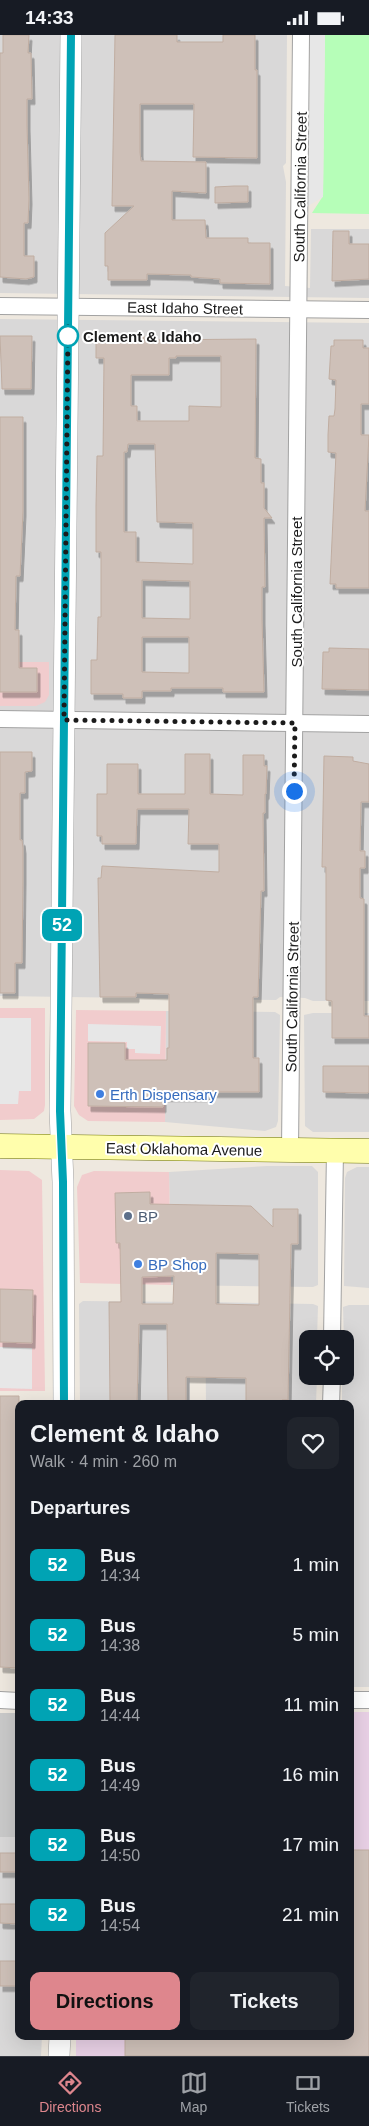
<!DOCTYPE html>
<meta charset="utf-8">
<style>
body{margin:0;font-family:Helvetica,sans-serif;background:#20242c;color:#f1f3f6;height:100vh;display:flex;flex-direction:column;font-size:19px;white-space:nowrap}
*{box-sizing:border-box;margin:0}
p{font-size:16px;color:#9ea1a6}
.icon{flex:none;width:28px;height:28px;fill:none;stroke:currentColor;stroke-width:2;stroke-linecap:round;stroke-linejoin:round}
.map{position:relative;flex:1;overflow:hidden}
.panel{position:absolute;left:15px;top:1365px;width:339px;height:640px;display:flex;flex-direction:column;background:#171b24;border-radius:10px;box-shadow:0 5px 20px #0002}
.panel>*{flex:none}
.badge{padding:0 10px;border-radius:8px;font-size:18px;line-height:32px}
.fabs{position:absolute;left:299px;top:1295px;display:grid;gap:10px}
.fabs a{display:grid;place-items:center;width:55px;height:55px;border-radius:10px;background:#171b24;box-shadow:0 5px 20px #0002;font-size:25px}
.you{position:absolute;width:25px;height:25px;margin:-12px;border:4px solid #fff;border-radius:50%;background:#1a73e8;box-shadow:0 0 0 8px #1a73e833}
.map>.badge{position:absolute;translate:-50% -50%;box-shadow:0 0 0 2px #fff}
h2{padding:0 15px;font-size:19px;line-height:45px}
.round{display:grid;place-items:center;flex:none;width:52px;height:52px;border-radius:10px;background:#20242c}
.headline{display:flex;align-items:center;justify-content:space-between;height:85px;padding:0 15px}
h1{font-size:24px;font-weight:800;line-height:38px}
.button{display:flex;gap:10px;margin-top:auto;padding:10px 15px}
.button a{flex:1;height:58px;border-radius:10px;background:#de868d;color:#111;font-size:20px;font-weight:800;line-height:58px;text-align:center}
.button a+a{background:#20242c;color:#f1f3f6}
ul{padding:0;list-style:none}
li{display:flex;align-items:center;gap:15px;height:70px;padding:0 15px}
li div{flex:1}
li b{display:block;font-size:19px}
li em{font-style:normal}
li .badge{min-width:55px;font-weight:700;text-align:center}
.status{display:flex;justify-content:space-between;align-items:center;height:35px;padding:0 25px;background:#171b24;direction:ltr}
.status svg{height:14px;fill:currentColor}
.menu{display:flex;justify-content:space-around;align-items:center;height:70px;border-top:1px solid #363941;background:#171b24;font-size:14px;color:#9ea1a6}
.menu a{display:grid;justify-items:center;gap:2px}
.menu .active{color:#de868d}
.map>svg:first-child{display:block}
.residential{fill:#d9d8d8}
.commercial{fill:#f1cccd}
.industrial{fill:#e8d0e5}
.religious{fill:#c9c9c9}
.park{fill:#b6feb8}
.parking{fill:#e7e7e7}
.building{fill:#cec0b8;stroke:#c0ada1;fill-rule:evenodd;filter:url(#shadow)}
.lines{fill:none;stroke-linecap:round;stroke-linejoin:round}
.minor-casing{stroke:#a2a2a2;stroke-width:18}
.tertiary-casing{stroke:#a2a2a2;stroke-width:22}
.secondary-casing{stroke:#6e7400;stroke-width:25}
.minor{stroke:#fff;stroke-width:16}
.tertiary{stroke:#fff;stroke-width:21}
.secondary{stroke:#fffeac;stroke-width:24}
.line-casing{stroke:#fff;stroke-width:11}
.line{stroke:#00a3b4;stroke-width:8}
.walk{stroke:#1b1b1b;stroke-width:5;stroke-dasharray:0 9}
.stop-dot{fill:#fff;stroke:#00a3b4;stroke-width:2.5}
.shop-dot{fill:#3f7fe0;stroke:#fff;stroke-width:2}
.service-dot{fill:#5c6f8a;stroke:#fff;stroke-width:2}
.labels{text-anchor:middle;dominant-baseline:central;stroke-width:4;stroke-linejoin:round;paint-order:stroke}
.street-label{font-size:15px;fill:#1b1b1b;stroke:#fff}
.stop-label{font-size:15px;font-weight:bold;fill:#1b1b1b;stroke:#fff;text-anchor:start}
.shop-label{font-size:15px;fill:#366cbe;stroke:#fff;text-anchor:start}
.service-label{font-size:15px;fill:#4e5e75;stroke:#fff;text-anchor:start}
</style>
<div class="status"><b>14:33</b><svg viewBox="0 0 49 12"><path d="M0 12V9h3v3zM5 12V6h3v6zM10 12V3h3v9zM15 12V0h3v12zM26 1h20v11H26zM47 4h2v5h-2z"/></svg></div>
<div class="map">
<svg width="369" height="2021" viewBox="0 0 369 2021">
<defs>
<filter id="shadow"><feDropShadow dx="3" dy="5.5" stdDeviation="0" flood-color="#0004"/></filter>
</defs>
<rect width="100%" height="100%" fill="#eee8df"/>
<g class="residential">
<polygon points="0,0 287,0 286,128 283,131 286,147 285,251 310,253 311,194 369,194 369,263 0,258"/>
<polygon points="0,284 369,288 369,966 313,966 305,963 280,962 276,965 0,961"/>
<polygon points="166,976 275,977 280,980 278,1086 276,1092 265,1096 165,1087"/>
<polygon points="313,978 369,978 369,1097 313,1097 305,1091 304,980"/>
<polygon points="267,1131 312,1131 318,1137 318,1250 313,1252 171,1250 169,1137"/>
<polygon points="357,1132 369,1132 369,1253 344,1251 345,1143 347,1137"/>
<polygon points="83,1266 190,1267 190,1369 80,1369 79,1269"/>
<polygon points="205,1267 313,1269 318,1271 317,1304 308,1304 308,1341 317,1341 316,1369 206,1369"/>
<polygon points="349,1270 369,1270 369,1652 350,1652 350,1369 342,1369 342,1341 345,1341 343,1272"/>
<polygon points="0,1802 19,1802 19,2001 42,2001 41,2021 0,2021"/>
</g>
<g class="commercial">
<polygon points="0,627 49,627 49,660 45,667 36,671 0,671"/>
<polygon points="0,973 45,973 45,1070 44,1076 34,1084 0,1085"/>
<polygon points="76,975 166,976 165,1087 88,1086 79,1080 74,1071"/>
<polygon points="0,1135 29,1136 42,1145 45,1356 0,1356"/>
<polygon points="94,1136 169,1137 171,1250 80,1248 77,1152 82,1140"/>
</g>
<polygon class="industrial" points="350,1677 369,1677 369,2021 76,2021 76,2001 350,2001"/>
<rect class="religious" x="0" y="1678" width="19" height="124"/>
<polygon class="park" points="325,0 369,0 369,179 312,178 323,161"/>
<g class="parking">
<polygon points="310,0 325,0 323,162 308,171"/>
<polygon points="0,983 31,983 31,1056 19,1056 18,1069 0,1069"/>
<polygon points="88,989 161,991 160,1019 135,1018 135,1014 127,1014 127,1007 88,1006"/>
<polygon points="0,1312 32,1313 32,1354 0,1353"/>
</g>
<g class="building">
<polygon points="3,0 29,0 28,18 31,18 32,64 27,64 27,90 29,164 28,188 24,188 24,221 34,221 34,242 26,244 0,242 0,18 3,18"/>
<polygon points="115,0 177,0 177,7 223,7 223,0 255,0 255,35 257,35 257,123 193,122 194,69 140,69 140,117 141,126 206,127 206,158 172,156 172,185 205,185 206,203 248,203 248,208 270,208 270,249 220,248 220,244 191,242 191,240 147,239 147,245 108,245 108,231 105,231 105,198 134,171 112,171"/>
<polygon points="234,151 248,151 248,167 215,168 215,152"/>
<polygon points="333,196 349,196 349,209 369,209 369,244 332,246"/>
<polygon points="0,301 32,301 31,354 2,354"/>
<path d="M96,301H144V305L256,304L255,423L261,424V448H264V473L272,483H264L265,552H262V584L264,657H223V653H171V656H142V663H123V659H91V625H97L98,582H101V517H96V471L97,421H103L104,323H96ZM176,321H221V372L189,371V386H137V371H131V340H169V323H176ZM128,409H155L157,487L193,488V529L136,527V497H124V417H127ZM142,545L190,546V584L142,583ZM142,602H189V638L142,637Z"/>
<polygon points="334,305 363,305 363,313 369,313 369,369 361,369 361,400 369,400 365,476 369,476 369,553 336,553 336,549 330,549 336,418 328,417 328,400 329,381 334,381 335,374 336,345 329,344 331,311 334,311"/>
<polygon points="0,382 23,382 23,476 20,541 16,541 15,595 19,595 19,633 37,633 37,657 0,657"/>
<polygon points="329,613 369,614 369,655 322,654 323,617 329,617"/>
<polygon points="0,717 32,717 32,736 25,737 25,758 20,758 20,805 22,805 23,813 23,844 22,928 15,928 15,958 0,958"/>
<polygon points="185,719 210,719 210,759 243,760 243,720 264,720 264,731 267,731 266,759 265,759 265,778 263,778 264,856 261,856 258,962 253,962 253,1023 259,1023 259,1057 212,1057 211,1061 163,1061 163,1072 88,1071 88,1008 125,1008 125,1025 167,1025 167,1013 169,1013 169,959 136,958 136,962 100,962 98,843 101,843 102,831 219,837 219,809 188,809 189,774 137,774 136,809 102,809 102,801 97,801 97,759 107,759 107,729 138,729 138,759 185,759"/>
<polygon points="324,721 353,722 353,726 369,729 369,767 361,767 360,816 365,816 365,833 360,833 360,863 364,864 364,981 369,981 369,1003 332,1003 332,966 326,965 326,832 322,832"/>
<polygon points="323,1031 369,1031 369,1057 367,1058 323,1057"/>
<path d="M150,1157V1169L251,1171L273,1192V1174H298V1209H291L288,1365H282V1369H246V1343L186,1342V1369H168L167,1289H139L137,1369H110L109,1267H121L120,1208H116L115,1158ZM216,1218L259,1219V1270L216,1269ZM174,1241L173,1269H142V1242Z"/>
<polygon points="0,1254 33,1255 32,1308 0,1307"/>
<polygon points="0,1361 19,1361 19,1633 0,1632"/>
<polygon points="350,1815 369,1815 369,2021 125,2021 125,2001 350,2001"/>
<rect x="0" y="1818" width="19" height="19"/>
<polygon points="0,1869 19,1869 19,1889 0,1888"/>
<rect x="0" y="1926" width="19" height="25"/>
</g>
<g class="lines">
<g class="minor-casing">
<g id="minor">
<polyline points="0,271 369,275"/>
<polyline points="0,684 369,689"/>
<polyline points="290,1115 301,0"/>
<polyline points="332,1304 335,1116"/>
<polyline points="331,1369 332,1341"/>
<polyline points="0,1665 19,1666"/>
<polyline points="350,1665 369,1665"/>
</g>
</g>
<g class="tertiary-casing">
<g id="tertiary">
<polyline points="64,1369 63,1147 60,1076 71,0"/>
<polyline points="59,2021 60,2001"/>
</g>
</g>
<g class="secondary-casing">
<polyline id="secondary" points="0,1111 369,1116"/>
</g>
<use href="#minor" class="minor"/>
<use href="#tertiary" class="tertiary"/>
<use href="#secondary" class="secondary"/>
</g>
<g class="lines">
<g class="line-casing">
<polyline id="line" points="64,1369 63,1147 60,1076 71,0"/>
</g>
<use href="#line" class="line"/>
<polyline class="walk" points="68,301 68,292 64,685 295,688 294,756"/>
</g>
<circle class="stop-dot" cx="68" cy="301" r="10"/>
<g class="shop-dot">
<circle cx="100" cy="1059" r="5"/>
<circle cx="138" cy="1229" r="5"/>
</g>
<circle class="service-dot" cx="128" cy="1181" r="5"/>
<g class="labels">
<g class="street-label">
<text transform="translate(300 152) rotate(-89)">South California Street</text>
<text transform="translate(185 273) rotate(1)">East Idaho Street</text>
<text transform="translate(296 557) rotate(-90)">South California Street</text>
<text transform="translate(292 962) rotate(-89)">South California Street</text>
<text transform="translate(184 1114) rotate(1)">East Oklahoma Avenue</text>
</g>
<g class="stop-label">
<text x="83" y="301">Clement &amp; Idaho</text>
</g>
<g class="shop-label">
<text x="110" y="1059">Erth Dispensary</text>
<text x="148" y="1229">BP Shop</text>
</g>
<g class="service-label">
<text x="138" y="1181">BP</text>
</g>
</g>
</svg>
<div class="fabs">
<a><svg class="icon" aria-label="locate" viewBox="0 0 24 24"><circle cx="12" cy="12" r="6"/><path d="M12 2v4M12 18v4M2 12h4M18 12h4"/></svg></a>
</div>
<div class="you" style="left:294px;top:756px"></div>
<b class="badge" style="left:62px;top:890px;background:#00a3b4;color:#fff">52</b>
<section class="panel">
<div class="headline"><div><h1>Clement &amp; Idaho</h1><p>Walk · 4 min · 260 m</p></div><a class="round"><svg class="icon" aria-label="heart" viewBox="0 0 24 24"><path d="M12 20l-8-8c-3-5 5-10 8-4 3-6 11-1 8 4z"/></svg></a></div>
<h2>Departures</h2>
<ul>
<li><span class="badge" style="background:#00a3b4;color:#fff">52</span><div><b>Bus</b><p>14:34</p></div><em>1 min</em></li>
<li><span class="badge" style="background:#00a3b4;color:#fff">52</span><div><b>Bus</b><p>14:38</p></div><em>5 min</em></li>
<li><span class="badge" style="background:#00a3b4;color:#fff">52</span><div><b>Bus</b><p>14:44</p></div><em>11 min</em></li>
<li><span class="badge" style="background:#00a3b4;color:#fff">52</span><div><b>Bus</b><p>14:49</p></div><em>16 min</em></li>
<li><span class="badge" style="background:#00a3b4;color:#fff">52</span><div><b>Bus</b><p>14:50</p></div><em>17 min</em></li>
<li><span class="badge" style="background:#00a3b4;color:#fff">52</span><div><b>Bus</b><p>14:54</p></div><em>21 min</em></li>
</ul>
<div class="button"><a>Directions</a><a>Tickets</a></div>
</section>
</div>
<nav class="menu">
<a class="active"><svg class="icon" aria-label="directions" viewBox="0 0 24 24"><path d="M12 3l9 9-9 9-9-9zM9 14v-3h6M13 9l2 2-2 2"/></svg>Directions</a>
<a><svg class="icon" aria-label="map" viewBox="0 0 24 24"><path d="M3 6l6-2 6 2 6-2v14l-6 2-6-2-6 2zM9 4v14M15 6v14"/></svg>Map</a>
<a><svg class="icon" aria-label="tickets" viewBox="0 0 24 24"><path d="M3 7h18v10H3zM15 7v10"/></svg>Tickets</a>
</nav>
